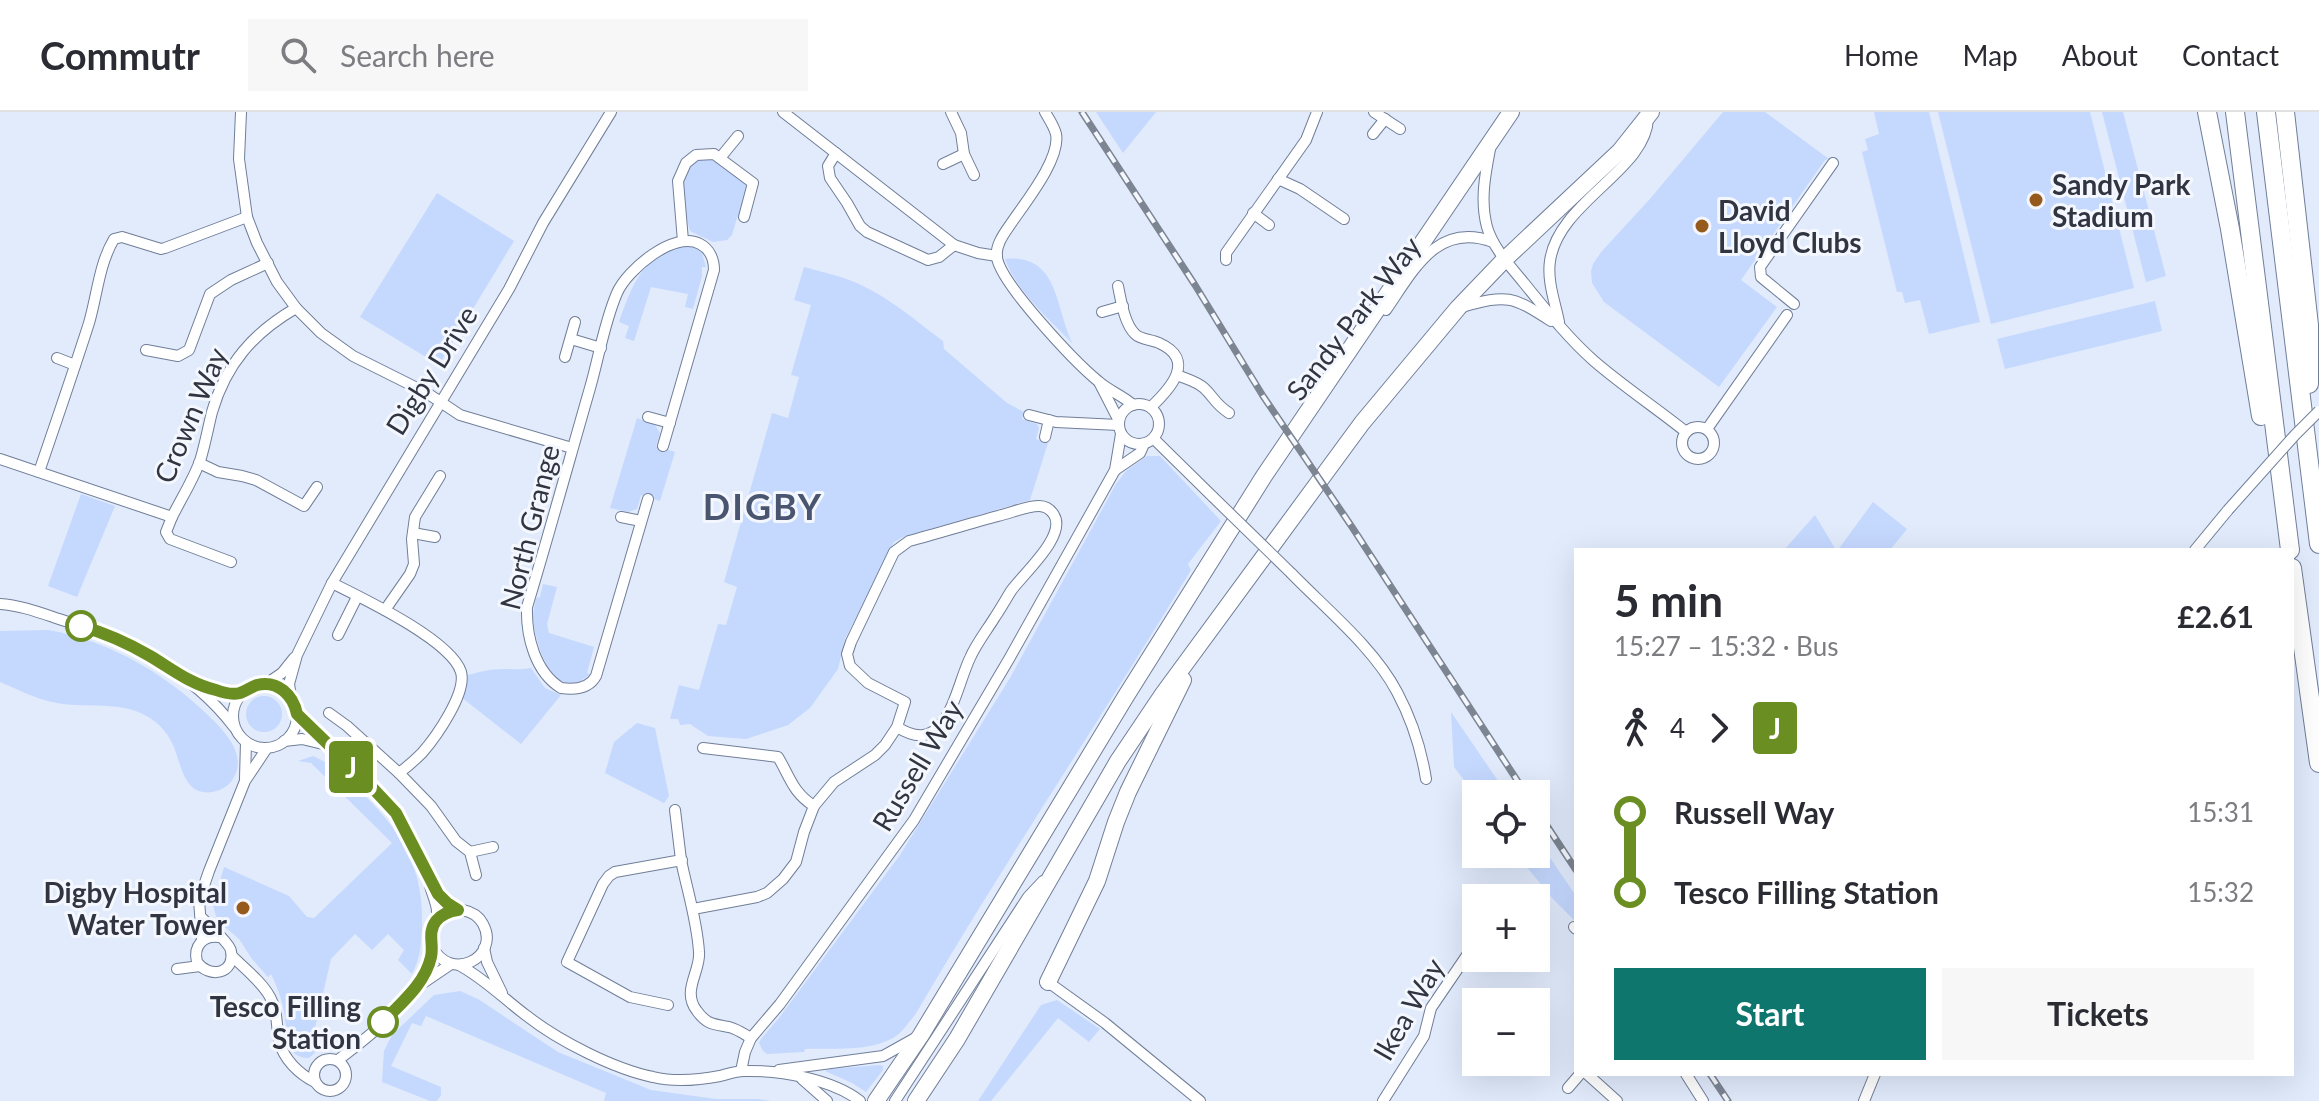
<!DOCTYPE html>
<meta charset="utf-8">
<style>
body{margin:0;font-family:Lato,sans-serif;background:#f7f7f7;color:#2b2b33;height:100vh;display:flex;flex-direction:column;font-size:30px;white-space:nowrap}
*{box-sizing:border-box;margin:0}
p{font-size:26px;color:#7c7c81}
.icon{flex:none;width:44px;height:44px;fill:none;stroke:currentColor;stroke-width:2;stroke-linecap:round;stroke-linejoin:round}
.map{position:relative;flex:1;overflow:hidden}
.panel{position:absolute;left:1574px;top:436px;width:720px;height:528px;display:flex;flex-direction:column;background:#fff;border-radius:0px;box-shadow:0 8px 32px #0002}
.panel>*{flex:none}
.badge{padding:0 16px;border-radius:6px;font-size:28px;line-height:52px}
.buttons{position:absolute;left:1462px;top:668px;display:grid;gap:16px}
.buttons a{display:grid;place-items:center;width:88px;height:88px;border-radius:0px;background:#fff;box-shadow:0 8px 32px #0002;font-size:40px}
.map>.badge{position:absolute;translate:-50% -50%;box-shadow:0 0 0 4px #fff}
.legs{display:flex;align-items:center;gap:12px;height:88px;padding:0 40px;font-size:26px}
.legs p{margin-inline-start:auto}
.head{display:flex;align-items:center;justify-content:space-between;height:136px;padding:0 40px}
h1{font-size:44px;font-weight:700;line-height:60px}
.cta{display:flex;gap:16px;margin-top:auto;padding:16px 40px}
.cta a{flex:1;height:92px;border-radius:0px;background:#0f766e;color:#fff;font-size:32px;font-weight:700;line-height:92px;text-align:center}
.cta a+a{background:#f7f7f7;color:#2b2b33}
ul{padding:0 40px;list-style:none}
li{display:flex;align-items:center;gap:28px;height:80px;font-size:30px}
li i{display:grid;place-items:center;width:12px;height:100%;margin:0 10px;background:currentColor}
li i::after{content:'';width:20px;height:20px;margin:-10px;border:6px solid;border-radius:50%;background:#fff}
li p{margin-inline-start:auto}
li:first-child i{background:linear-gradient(#0000 50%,currentColor 0)}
li:last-child i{background:linear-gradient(currentColor 50%,#0000 0)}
header{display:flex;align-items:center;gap:48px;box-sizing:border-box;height:112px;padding:0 40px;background:#fff;border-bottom:2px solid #e1e1e2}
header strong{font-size:38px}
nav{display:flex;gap:44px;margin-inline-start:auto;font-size:28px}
.search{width:560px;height:72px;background:#f7f7f7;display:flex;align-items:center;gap:20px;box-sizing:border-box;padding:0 28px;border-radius:0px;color:#7c7c81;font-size:30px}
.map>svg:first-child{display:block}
.green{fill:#c5d8fe}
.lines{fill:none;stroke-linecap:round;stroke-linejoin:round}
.minor-casing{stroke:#707e98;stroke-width:12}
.primary-casing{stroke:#707e98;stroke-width:18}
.motorway-casing{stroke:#707e98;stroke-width:20}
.minor{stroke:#fff;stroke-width:10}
.primary{stroke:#fff;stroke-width:16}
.motorway{stroke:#fff;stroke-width:18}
.rail-casing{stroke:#7d8593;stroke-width:7}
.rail{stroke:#f4f8fe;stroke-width:4;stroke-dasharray:12;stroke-linecap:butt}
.minor-bridge-casing{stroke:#707e98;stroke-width:12;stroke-linecap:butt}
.minor-bridge{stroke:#fff;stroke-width:10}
.line-1-casing{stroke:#fff;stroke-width:18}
.line-1{stroke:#6b8e23;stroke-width:12}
.poi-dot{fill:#975a1d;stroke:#f4f8fe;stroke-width:3}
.stop-1-dot{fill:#fff;stroke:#6b8e23;stroke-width:4}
.labels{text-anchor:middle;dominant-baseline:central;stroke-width:6;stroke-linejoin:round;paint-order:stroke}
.poi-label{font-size:28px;font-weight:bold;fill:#303541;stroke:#f4f8fe;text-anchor:start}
.street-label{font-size:28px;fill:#303541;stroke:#f4f8fe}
.stop-label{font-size:28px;font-weight:bold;fill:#303541;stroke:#f4f8fe;text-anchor:end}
.district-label{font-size:36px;font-weight:bold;letter-spacing:2px;fill:#4a566f;stroke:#f4f8fe}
</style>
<header>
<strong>Commutr</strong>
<div class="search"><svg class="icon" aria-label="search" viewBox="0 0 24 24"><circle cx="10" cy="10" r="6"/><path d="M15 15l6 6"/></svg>Search here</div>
<nav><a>Home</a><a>Map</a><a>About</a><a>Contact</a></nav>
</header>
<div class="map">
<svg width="2319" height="989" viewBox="0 0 2319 989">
<rect width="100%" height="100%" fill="#e1ebfc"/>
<g class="green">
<polygon points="1096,0 1156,0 1123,41"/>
<polygon points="1723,0 1765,0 1829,47 1825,48 1741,168 1777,195 1719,275 1604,190 1592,171 1591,159 1593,152 1602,139 1649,88"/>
<polygon points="1874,0 1929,0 1980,210 1929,222 1920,188 1905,191 1902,180 1897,180 1862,40 1868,38 1865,27 1879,22"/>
<polygon points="1938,0 2090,0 2134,176 1991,212"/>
<polygon points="2102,0 2123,0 2166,164 2146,170"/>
<path d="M698,45H713L750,73L742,100L737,106L732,123L727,128L713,130L690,119C683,92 676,66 698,45Z"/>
<polygon points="437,81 514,129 439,253 360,205"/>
<path d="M687,134L701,138L706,155H702V164L693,197L685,195L688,182L651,175L634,229L625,226L629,214L619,210C632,173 643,141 687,134Z"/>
<path d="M1005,147C1060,141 1055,198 1073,232C1049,207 1017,180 1005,147Z"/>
<path d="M804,155C822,160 842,164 859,172C890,186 916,209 943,229L944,237L1007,291L1024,300L1022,307L1037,312L1039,316L1036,327L1048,331L1030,388L903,425L894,430L845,527L838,557L810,596L788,613L746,627L708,624L690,612L680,613L678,607H670L679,573L699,578L718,512L726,513L737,475L724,470L772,301L788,306L799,265L791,263L811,193L794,188Z"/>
<polygon points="2155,189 2162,219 2005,257 1997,227"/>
<polygon points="637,306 655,313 660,321 656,334 675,340 660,389 641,383 637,397 628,400 610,396"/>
<path d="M1147,344H1160L1221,409L1188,452L1191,458C1101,607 1003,752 915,903C908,911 902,921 893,926C868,940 833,936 805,937L804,940L767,942L763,939L759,931L761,927L779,906L900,743L1010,566L1116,372L1126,359Z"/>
<polygon points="81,382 115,394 77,485 48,474"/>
<polygon points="1873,390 1907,417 1890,438 1838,438"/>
<polygon points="1815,403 1836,438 1784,438"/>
<path d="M543,472L557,475L547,512L549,521L594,535L587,561L590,562C554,596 535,532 533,505C533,499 535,492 536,486L540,485Z"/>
<path d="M48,518C112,529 171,565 216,611C230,626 245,645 234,665C229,676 215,682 203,680C182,677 180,646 172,631C168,622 161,614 153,608C122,586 86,598 52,590C34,586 17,577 0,570V519Z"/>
<path d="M531,556L545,576L561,583L521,632L461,585L466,578L468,563C479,560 491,557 503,557C513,557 521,558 531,556Z"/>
<circle cx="264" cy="602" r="18"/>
<polygon points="1451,600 1507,682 1476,682 1476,684 1454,655"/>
<polygon points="637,611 655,616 669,684 664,691 605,661 614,630"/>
<path d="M313,644C330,651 345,664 358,677C400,717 424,754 422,814C421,832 421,845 412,862L398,848L404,838L388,822L372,838L355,822L331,847L315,916L317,939L309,946C283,946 288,919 284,900C282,887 277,875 271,862L268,865L252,847L239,827L218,809L216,804L213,793L224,755L289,784L307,805L314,806L392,731L311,651L298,649Z"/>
<polygon points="1536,725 1576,784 1576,810 1553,787 1516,742 1536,742"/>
<polygon points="460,879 478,887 558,940 651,978 716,987 758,987 771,989 604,989 606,981 426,904 421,914 412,911 391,954 441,975 441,983 437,989 430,989 382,970 384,939 392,923 434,883"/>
<polygon points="1057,888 1100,917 1089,930 1058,906 991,989 978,989 1041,893"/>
<polygon points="880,953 883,954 883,958 866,980 852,971 825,959 829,957"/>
</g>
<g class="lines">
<g class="minor-casing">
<g id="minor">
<polyline points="241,0 239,47 247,105 257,131 277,170 296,196 321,221 353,244 427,281 460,303 572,336"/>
<polyline points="783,0 954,133 978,141 997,144"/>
<polyline points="951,0 961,21 964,42 974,63"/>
<path d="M1045,0C1049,7 1054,14 1056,22C1061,47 1024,92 1010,113C1003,123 995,134 997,146C1002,173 1075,250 1098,269C1109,279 1122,283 1133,293"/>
<polyline points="1374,0 1400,17"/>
<polyline points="1373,22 1385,7"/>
<path d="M1490,37C1485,63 1480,89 1487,115C1493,136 1511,155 1524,171C1546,198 1568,226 1594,249C1623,274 1656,296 1686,320"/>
<polyline points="836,41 828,54 830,66 847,91 860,114 867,120 928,148 939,145 954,133"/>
<polyline points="720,46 738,24"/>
<polyline points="943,52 964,42"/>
<polyline points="1278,67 1300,77 1344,107"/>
<polyline points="1253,101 1269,113"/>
<polyline points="683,129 678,69 686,51 696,43 714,42 753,71 744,105"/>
<polyline points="1226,148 1226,141 1306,28 1317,0"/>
<path d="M1118,174C1121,188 1124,211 1135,222C1141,228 1151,227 1159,231C1197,248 1170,277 1151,295"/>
<polyline points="1794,192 1761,165 1760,155 1833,51"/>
<path d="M1462,195C1508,182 1512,184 1551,209"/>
<path d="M1386,198C1413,159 1437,109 1493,130"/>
<polyline points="1102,200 1123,194"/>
<path d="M1559,210C1555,190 1547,169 1550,149C1558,90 1647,58 1648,6"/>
<polyline points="571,227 601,236"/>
<polyline points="146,238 178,244 189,238 210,182 231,168 268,151"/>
<polyline points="565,245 575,210"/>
<polyline points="57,246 75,253"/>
<path d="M1177,263C1186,267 1196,269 1204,276C1214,285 1214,291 1229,301"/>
<polyline points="1100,272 1119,309"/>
<circle cx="1139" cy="312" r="20"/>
<polyline points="1029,303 1056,310 1119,313"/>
<polyline points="648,305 670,311"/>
<circle cx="1698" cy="331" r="16"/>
<polyline points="1707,317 1787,203"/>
<polyline points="1045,325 1049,308"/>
<polyline points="1154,327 1213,385"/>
<polyline points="0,347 172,405 166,420 170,427 231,450"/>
<polyline points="199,351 218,360 242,364 256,368 304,394 317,375"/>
<polyline points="1115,358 1140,341 1144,332"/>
<path d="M39,360C56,310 73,261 89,211C97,184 99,152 114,127L122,125L161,137L165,136L247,105"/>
<path d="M648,387L596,564C589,577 575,578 561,576C535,560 526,524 527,495C549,422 569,349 590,276C599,245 604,211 617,181C627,158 674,118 700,132C710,137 714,148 714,158L663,334"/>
<path d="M172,405C181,387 193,368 200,349C205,333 208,316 212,300C226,252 253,221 296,196"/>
<polyline points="621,405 641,409"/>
<polyline points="413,421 435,425"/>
<polyline points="2195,438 2228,398"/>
<path d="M1291,461C1326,497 1374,536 1397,580C1412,608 1421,636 1426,667"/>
<path d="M332,471C362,486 451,528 461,560C467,581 436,625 422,641C415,648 407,655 399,661L431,694L456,729L470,740L476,763"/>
<path d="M0,492C20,493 41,501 59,507C126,528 191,558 234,615"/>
<polyline points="385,498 410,462 414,452 412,427 415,405 440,364"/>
<polyline points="338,523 357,485"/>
<polyline points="266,572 282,561 294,546"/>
<circle cx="265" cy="604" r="32"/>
<polyline points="198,574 228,582 243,580"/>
<polyline points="291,585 289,572 297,543 332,471 509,177 543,111 611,0"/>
<polyline points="329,601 347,614 399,661"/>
<polyline points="297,602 367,670 396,701 438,782 458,798"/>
<polyline points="284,629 302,627 327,633"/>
<path d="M703,636L778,645C790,665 793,681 814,694"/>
<polyline points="245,667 246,630"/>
<path d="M675,698C677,714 679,731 681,748C687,778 697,808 699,840C701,859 681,879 697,899C707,913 714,912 729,915C737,917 744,922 751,926"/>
<polyline points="470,740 493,735"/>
<path d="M430,774C433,785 440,798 436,809"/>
<path d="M693,797L757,785L767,781L783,767L796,750L804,720L814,694L834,670L875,643L885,633L897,615L905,590L868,571L850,554L847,542L851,530L894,440L909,429C939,421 968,412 998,404C1011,401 1026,394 1039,394C1046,394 1051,398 1054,403C1067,424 1023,462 1011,479C1006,487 1001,496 995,505C987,518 976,532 970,546C955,577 947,647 897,615"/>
<path d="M201,805C208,812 230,832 231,839C235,862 209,867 197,850C193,834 203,823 219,825"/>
<polyline points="1574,815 1576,817"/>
<polyline points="202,828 199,788 209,759 245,669 267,636"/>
<polyline points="484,836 487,850 502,881"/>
<path d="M232,844C244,856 262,870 270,885C278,899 276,913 279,928C283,947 299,962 315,970"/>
<path d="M459,853C485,867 504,887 527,904C559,929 614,957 653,965C674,970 699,968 720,964C728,962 736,959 744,959C779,958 832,967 860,989"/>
<polyline points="177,857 200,854"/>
<polyline points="1048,870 1105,911 1200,989"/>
<polyline points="417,875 451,852"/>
<polyline points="668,893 630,885 567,850 603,772 609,764 615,760 682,748"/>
<circle cx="330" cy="963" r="16"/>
<path d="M338,948C371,923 408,894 427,856C435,839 425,818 440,804C453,793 475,797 483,812C501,845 450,872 432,834"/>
<polyline points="779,958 883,944 917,925"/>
<polyline points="741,959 745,940 751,926 780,892 914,708 1009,547 1115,358 1121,322"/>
<polyline points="1587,962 1617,989"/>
<polyline points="1686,962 1703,989"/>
<polyline points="802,967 827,989"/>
<polyline points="1568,976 1580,962"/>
<polyline points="895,989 1028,785 1043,769"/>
<polyline points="1383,989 1424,924 1431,896 1476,830"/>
<polyline points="1864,989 1875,962"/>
</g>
</g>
<g class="primary-casing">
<g id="primary">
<polyline points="1048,870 1097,769 1116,710 1128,680 1183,568"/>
<polyline points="876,989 921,923 1126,584 1264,364 1511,0"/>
<polyline points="916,989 957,927 1118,649 1163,582 1362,311 1458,196 1505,147 1620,39 1651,0"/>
</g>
</g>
<g class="motorway-casing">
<g id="motorway">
<polyline points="2207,0 2230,117 2261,304"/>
<polyline points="2235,0 2290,438"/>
<polyline points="2266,0 2319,432"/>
<polyline points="2285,0 2309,213 2309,272"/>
<polyline points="2292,456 2319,651"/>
</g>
</g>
<use href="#minor" class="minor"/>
<use href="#primary" class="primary"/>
<use href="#motorway" class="motorway"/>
<g class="rail-casing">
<g id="rail">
<polyline points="1082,0 1195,173 1263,284 1352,415 1526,682"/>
<polyline points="1536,697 1576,758"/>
<polyline points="1710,962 1728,989"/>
</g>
</g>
<use href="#rail" class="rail"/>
<g class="minor-bridge-casing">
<g id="minor-bridge">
<polyline points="1213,385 1291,461"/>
<polyline points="2228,398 2295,323 2319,299"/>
</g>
</g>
<use href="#minor-bridge" class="minor-bridge"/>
</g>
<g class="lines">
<g class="line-1-casing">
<path id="line-1" d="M81,514C105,521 128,531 150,544C172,557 190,572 216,578C224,581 232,583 240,581C246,579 251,575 257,573C278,568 293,583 297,602L367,670L396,701L438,782L447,791L458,798C449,799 442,802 436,809C427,821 434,832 431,845C425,872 401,891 383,910"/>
</g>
<use href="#line-1" class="line-1"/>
</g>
<g class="poi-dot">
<circle cx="2036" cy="88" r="8"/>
<circle cx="1702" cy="114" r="8"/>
<circle cx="243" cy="796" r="8"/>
</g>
<g class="stop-1-dot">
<circle cx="81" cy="514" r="14"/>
<circle cx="383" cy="910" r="14"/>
</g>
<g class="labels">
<g class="poi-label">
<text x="2052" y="72">Sandy Park<tspan x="2052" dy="32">Stadium</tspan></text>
<text x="1718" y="98">David<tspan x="1718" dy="32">Lloyd Clubs</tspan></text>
<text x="227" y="780" text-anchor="end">Digby Hospital<tspan x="227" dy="32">Water Tower</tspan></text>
</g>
<g class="street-label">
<text transform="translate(1353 206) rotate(-52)">Sandy Park Way</text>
<text transform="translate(431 258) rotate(-58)">Digby Drive</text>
<text transform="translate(190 303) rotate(-67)">Crown Way</text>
<text transform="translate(529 415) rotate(-76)">North Grange</text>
<text transform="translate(917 653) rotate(-59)">Russell Way</text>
<text transform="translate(1408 897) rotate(-60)">Ikea Way</text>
</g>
<g class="stop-label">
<text x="361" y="894">Tesco Filling<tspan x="361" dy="32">Station</tspan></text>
</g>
<g class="district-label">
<text x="763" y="394">DIGBY</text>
</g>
</g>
</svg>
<div class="buttons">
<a><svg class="icon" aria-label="locate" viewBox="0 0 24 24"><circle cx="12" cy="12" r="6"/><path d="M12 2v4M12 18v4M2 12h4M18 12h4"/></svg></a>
<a>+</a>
<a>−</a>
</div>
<b class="badge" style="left:351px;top:655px;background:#6b8e23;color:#fff">J</b>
<section class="panel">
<div class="head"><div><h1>5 min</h1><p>15:27 – 15:32 · Bus</p></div><b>£2.61</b></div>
<div class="legs"><svg class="icon" aria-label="walk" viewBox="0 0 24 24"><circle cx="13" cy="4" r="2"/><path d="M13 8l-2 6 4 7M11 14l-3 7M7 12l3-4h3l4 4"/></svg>4<svg class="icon" aria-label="forward" viewBox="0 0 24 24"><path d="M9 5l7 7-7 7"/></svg><b class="badge" style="background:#6b8e23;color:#fff">J</b></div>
<ul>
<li><i style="color:#6b8e23"></i><b>Russell Way</b><p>15:31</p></li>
<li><i style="color:#6b8e23"></i><b>Tesco Filling Station</b><p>15:32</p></li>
</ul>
<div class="cta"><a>Start</a><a>Tickets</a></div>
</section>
</div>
